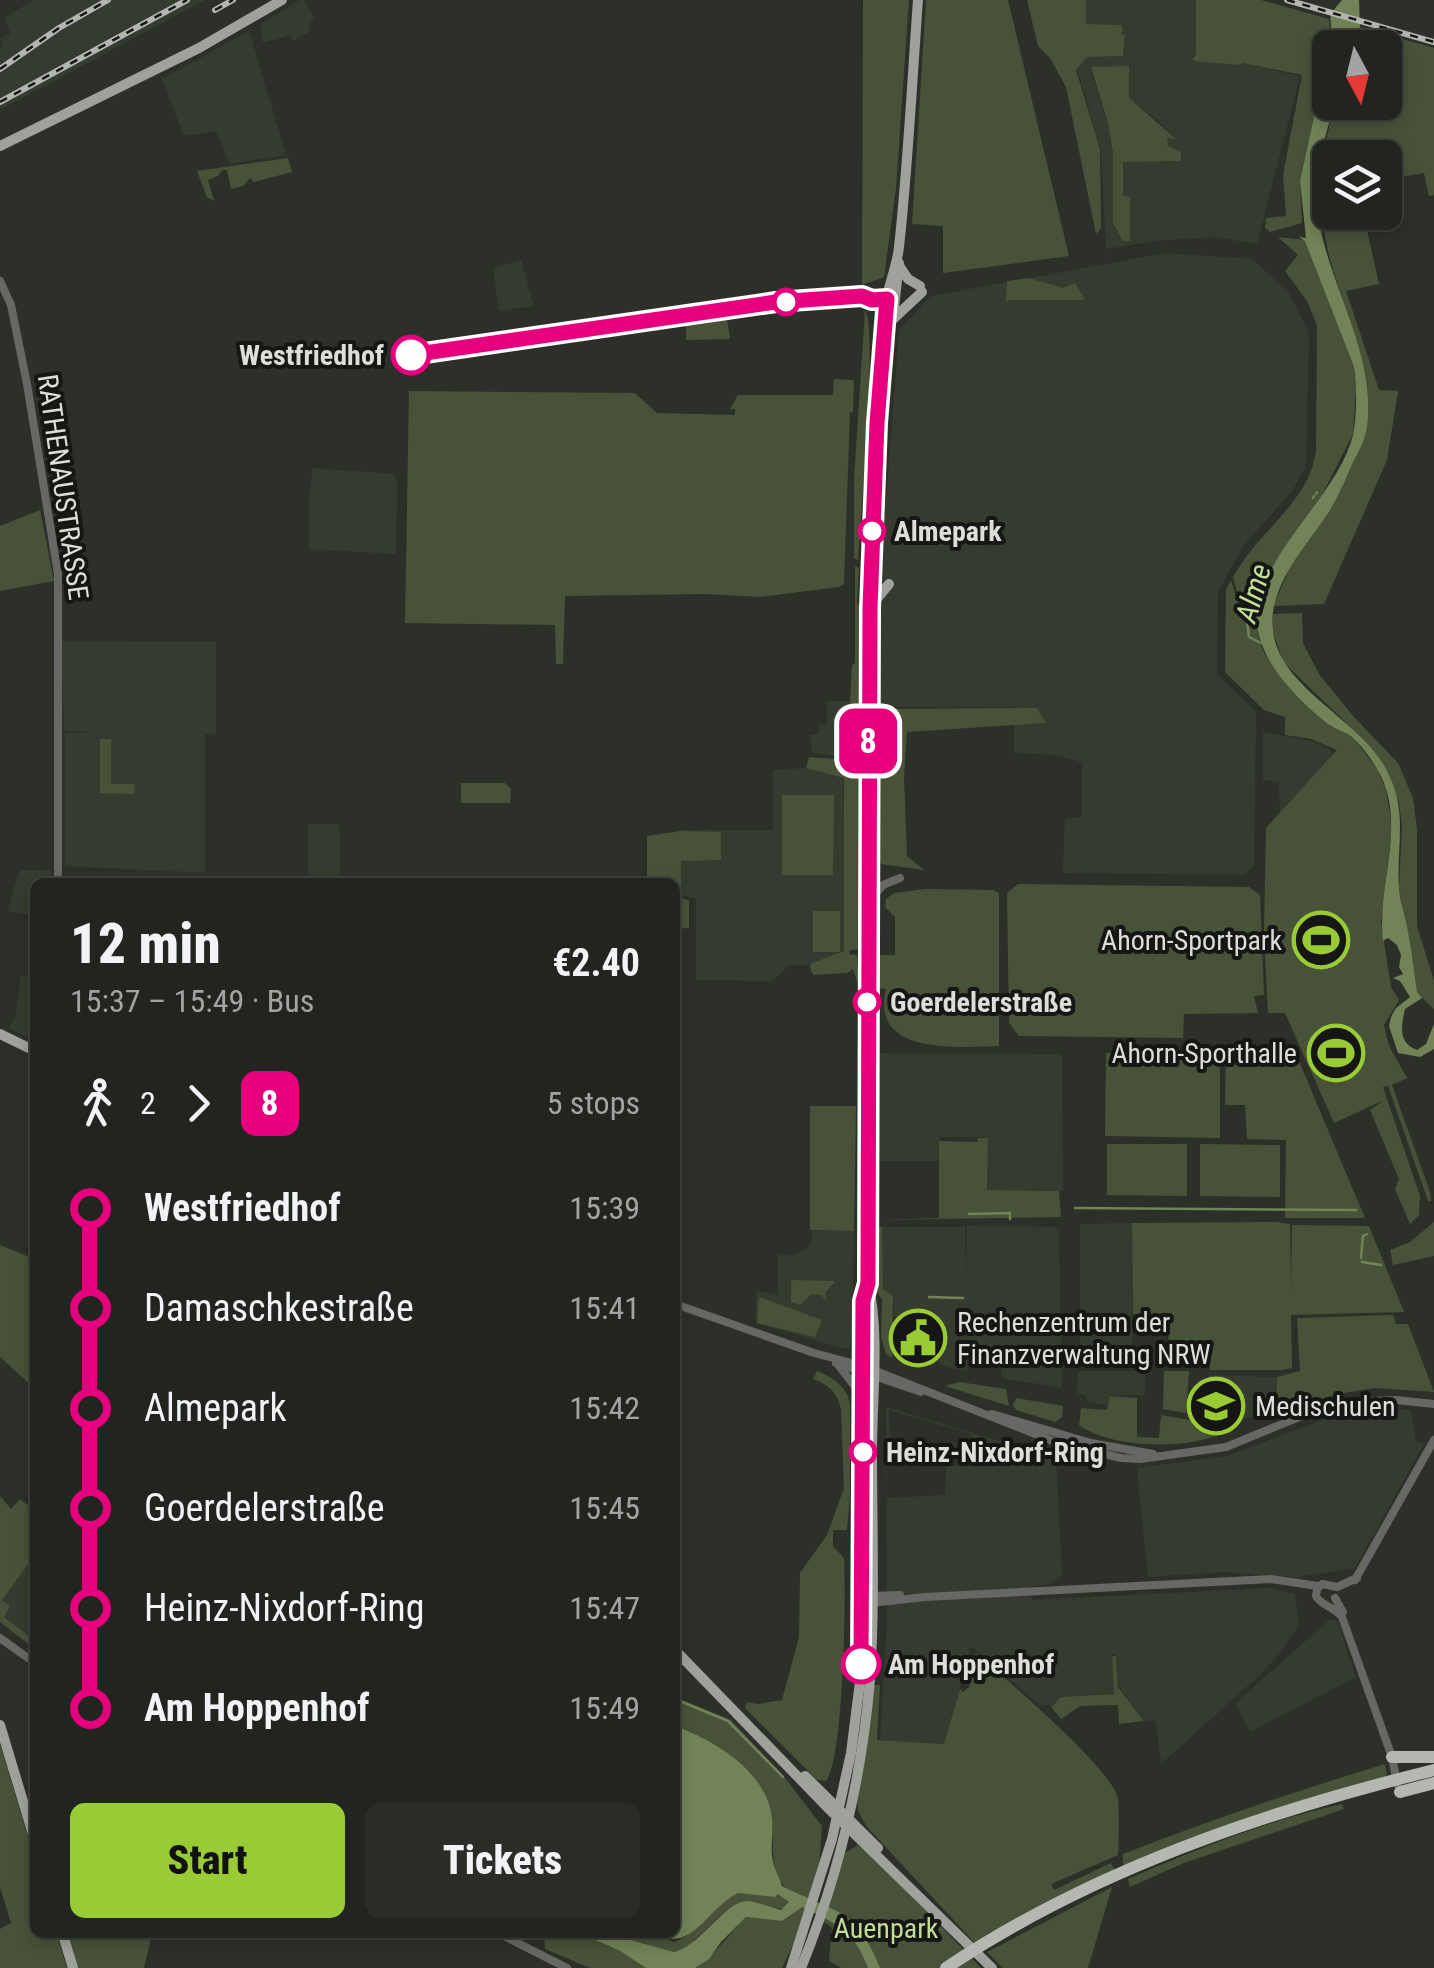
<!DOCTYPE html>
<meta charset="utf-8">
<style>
body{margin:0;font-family:"Roboto Condensed",sans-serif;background:#2a2c28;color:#f1f3f6;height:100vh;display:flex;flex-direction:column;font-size:38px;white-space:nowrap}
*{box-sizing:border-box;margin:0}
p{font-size:32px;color:#a2a4a4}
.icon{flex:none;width:55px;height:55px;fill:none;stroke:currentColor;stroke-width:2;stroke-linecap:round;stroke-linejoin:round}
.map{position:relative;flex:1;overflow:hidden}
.details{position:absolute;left:30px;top:878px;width:650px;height:1060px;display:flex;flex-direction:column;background:#22241f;border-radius:15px;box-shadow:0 5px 15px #0003,0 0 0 2px #3f413d}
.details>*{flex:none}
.badge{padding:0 20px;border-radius:15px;font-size:35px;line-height:65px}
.needle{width:65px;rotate:173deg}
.controls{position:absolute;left:1312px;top:30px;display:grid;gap:20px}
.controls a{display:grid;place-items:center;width:90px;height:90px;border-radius:15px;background:#22241f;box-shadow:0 5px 15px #0003,0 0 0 2px #3f413d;font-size:50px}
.map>.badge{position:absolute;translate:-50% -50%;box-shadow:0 0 0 5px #fff}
.legs{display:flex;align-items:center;gap:15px;height:110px;padding:0 40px;font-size:32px}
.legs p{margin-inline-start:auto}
.headline{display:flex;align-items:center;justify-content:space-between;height:170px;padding:0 40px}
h1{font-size:55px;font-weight:800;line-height:75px}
.primary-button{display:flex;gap:20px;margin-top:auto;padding:20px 40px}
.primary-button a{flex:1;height:115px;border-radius:15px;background:#99cb35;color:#111;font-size:40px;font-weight:800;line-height:115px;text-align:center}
.primary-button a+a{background:#2a2c28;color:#f1f3f6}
ul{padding:0 40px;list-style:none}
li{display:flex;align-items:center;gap:35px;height:100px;font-size:38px}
li i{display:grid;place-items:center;width:15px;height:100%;margin:0 12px;background:currentColor}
li i::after{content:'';width:25px;height:25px;margin:-12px;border:8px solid;border-radius:50%;background:#22241f}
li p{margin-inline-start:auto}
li:first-child i{background:linear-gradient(#0000 50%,currentColor 0)}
li:last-child i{background:linear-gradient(currentColor 50%,#0000 0)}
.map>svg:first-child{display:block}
.built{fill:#363b2f;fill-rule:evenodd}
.green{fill:#485239}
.water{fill:#718357}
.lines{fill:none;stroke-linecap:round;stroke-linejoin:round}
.stream{stroke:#718357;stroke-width:2.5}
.minor{stroke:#676865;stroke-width:8}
.major{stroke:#9fa29b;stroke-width:10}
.highway{stroke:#b5b8b0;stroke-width:12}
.rail-casing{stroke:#b3b5b0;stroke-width:6}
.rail{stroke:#161714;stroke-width:2.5;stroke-dasharray:8;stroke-linecap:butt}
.line-1-casing{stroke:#fff;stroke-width:22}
.line-1{stroke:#e6007e;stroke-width:15}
.stop-1-dot{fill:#fff;stroke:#e6007e;stroke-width:5}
.labels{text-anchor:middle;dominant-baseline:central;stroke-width:8;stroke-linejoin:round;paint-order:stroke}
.stop-label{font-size:28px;font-weight:bold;fill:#dcdeda;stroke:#161714;text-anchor:start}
.street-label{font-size:28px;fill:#dcdeda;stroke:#161714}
.poi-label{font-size:28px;fill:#dcdeda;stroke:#161714;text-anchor:end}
.park-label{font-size:28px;fill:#c0dc97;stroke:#161714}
.water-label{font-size:30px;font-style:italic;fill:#c2de99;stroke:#161714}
</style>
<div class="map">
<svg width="1434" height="1968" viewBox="0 0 1434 1968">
<rect width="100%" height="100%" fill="#2d3029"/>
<g class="built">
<polygon points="34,0 205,0 0,110 0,49 4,46 0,38 10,34 5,17"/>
<polygon points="300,0 304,0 315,20 310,22 309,32 293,41 290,35 263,43 260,24"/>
<path d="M1086,0H1196V56H1192L1195,61L1242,63L1300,76L1257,244L1215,237L1155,241L1106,249L1101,149L1077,69L1087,57L1123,56L1125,36L1122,35V25L1086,24ZM1091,72L1155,118L1175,138L1167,137L1168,146L1181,153V161L1123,162V197H1129L1123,236L1113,222V153L1108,123Z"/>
<polygon points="249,31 286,155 230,164 216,131 184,136 162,79"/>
<polygon points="1166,253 1252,259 1288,291 1309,332 1306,466 1293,490 1243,546 1218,592 1217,674 1256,712 1254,866 1244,875 1063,873 1065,819 1082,817 1082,762 1053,755 1014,753 1014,707 878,707 881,570 899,330 931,296"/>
<polygon points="521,260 534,306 499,311 493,268"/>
<polygon points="313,468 394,474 397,481 396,554 309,549 309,495"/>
<polygon points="61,641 216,642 216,733 205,734 205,873 65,866 65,733 99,732 64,731"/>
<polygon points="827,701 849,701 846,750 840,756 812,753 810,735 819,734 819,723 827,725"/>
<polygon points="1263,732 1311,741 1331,750 1331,758 1280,812 1279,782 1263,780"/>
<polygon points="805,768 843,771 846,964 789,965 772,981 696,980 696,898 680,896 679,830 773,830 773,770"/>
<polygon points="308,824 338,824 340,828 340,882 308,882"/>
<polygon points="19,870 51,870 51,882 35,882 35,916 8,911"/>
<polygon points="21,975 35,977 35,1041 9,1028 16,1015"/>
<polygon points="877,1053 1062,1054 1063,1191 987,1190 987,1137 940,1137 939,1161 877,1161"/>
<polygon points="1132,1223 1132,1360 1080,1359 1080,1224"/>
<polygon points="967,1226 1054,1227 1059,1231 1062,1388 1002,1378 1000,1354 967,1344 967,1371 946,1367 902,1347 896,1340 893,1296 883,1289 882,1227 965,1227 966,1288"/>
<polygon points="812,1231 854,1231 852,1338 849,1348 845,1349 756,1323 756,1291 778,1295 778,1254 792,1255 805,1250 811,1243"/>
<polygon points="1078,1371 1145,1371 1145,1395 1110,1395 1109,1406 1087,1402 1086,1396 1077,1393"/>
<polygon points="1209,1375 1276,1377 1275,1413 1240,1419 1226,1431 1197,1433 1197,1380 1209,1379"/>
<path d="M886,1407L1056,1458L1062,1575L1047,1585L1031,1586L1032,1600L1270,1588L1295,1594L1299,1625L1280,1653L1261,1674L1161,1764L1156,1721H1145L1119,1687L1116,1654L1112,1655L1114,1693L1061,1697L1052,1705H1039L971,1646L945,1744L880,1740L887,1624ZM889,1410L971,1434L974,1464L946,1467L945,1495L886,1498L885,1451L890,1449Z"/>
<polygon points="1387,1409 1411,1410 1416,1441 1424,1444 1355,1568 1296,1577 1223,1572 1148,1577 1137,1468 1227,1456 1328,1418"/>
<polygon points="35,1555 35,1639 4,1617 10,1607 2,1600"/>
<polygon points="1330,1619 1337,1620 1356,1677 1250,1732 1235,1704"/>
</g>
<g class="green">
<polygon points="863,0 909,0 896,188 884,277 862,285"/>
<polygon points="926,0 1008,0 1069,256 943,273 943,226 912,224"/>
<polygon points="1027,0 1086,0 1086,24 1122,25 1122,35 1125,35 1123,56 1087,57 1076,70 1100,149 1101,228 1096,234 1066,87 1050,58 1038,46"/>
<polygon points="1196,0 1261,0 1329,19 1331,41 1327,40 1329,48 1300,181 1302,223 1270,232 1265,228 1266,218 1286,216 1283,175 1302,75 1242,63 1239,65 1195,61 1192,59 1196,55"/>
<polygon points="1360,27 1434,48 1434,195 1429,196 1424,173 1385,180 1385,158 1330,158 1330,212 1379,213 1321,220 1316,189 1334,103 1385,102 1385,48 1347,47"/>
<polygon points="1129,66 1129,98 1176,139 1167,138 1168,146 1181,152 1181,161 1123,162 1123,196 1130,197 1130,241 1123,241 1113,223 1113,153 1108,123 1091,67"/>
<polygon points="288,158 292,172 254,182 250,178 243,186 231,189 227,170 222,170 218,176 208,180 214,201 207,197 197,171"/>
<path d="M1365,221L1379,284L1346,291L1379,390L1398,391L1387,460L1324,604L1273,606L1289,570L1365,437C1378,361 1335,301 1324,231L1327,227Z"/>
<path d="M1278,237L1305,240L1354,367L1356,389L1353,434L1321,497L1285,548L1258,605H1245L1240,602L1233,578C1255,533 1310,503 1316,450L1317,325L1307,301L1285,271L1298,255Z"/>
<polygon points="1029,278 1063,288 1075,283 1085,300 1009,300 1006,302 1007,281"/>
<path d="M865,310C878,328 860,523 858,560L854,558V480Z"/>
<polygon points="727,317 730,339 686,340 686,323"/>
<polygon points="834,379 854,380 853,412 850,413 844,584 839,587 761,597 705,594 565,596 563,664 556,664 555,625 405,623 409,391 635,393 657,413 735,415 735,409 730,409 738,395 833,395"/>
<polygon points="40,510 54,581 0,591 0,526"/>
<polygon points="855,566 859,568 857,603 860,607 859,912 858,949 850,950 849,954 857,955 860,990 853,969 847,973 814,975 811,971 810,964 844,951 844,778 806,768 809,757 836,759 847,751 852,665 855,663"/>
<polygon points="1231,581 1239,605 1257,610 1259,640 1264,653 1282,677 1329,725 1354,738 1377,769 1386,790 1392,828 1381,922 1391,987 1399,1000 1384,1025 1389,1046 1407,1078 1392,1085 1430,1192 1431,1201 1428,1201 1388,1086 1383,1087 1420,1196 1419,1215 1410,1224 1395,1189 1399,1179 1370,1110 1384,1100 1334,1123 1285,1013 1268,1013 1264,935 1266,828 1337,750 1311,739 1285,735 1285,717 1264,710 1225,672 1226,590"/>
<polygon points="1302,613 1303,643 1319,674 1353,716 1398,763 1413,798 1417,829 1417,926 1434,981 1434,1009 1417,993 1399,888 1402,827 1399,802 1360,736 1284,663 1272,630 1273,614"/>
<polygon points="1037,708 1046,723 907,732 904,776 907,856 924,870 881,864 875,850 878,709"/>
<polygon points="100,739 111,739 111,784 135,784 134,794 100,793"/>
<polygon points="461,783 505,783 511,789 510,803 461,803"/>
<polygon points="782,795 834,795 833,875 782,875"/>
<polygon points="680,831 721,832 721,860 681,861 681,897 689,901 689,928 675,929 675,882 647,882 647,836"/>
<polygon points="1018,884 1249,887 1260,895 1264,995 1254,996 1258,1013 1184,1014 1183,1038 1019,1036 1009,1023 1007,893"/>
<path d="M925,889L993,890L999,893V1046C960,1047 869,1056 886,989L877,988V955H895V917L885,907L886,899L894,893Z"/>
<rect x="813" y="911" width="27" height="41"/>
<polygon points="1106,1053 1220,1054 1220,1138 1105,1136"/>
<polygon points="1226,1054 1296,1054 1365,1218 1285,1218 1286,1140 1247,1139 1245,1105 1225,1105"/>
<polygon points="810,1106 856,1106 854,1231 810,1230"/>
<polygon points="978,1138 988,1138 987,1190 1059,1191 1061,1217 876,1220 939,1218 939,1141 977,1142"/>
<polygon points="1107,1144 1187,1144 1187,1196 1107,1195"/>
<polygon points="1200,1144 1280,1145 1280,1197 1200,1196"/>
<polygon points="1276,1222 1290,1224 1291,1291 1292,1225 1369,1226 1404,1312 1291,1315 1292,1368 1282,1370 1210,1370 1209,1364 1169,1364 1168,1315 1133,1314 1132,1223"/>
<polygon points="1434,1222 1434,1256 1393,1265 1390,1250 1410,1242"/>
<polygon points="874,1226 882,1227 883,1289 893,1296 892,1358 886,1354 881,1337 882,1300 876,1290"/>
<polygon points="0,1245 34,1259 35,1389 0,1357"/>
<polygon points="791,1280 834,1281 834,1283 825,1293 827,1301 821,1295 812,1294 800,1305 791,1302"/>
<polygon points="759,1297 822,1320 815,1337 757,1323"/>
<polygon points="1393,1315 1396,1324 1408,1324 1434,1392 1375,1388 1337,1394 1275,1413 1277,1377 1300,1371 1297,1318"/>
<path d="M817,1371C833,1377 849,1388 850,1406V1496L847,1530H833V1546L844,1558C846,1593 844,1760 826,1781L817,1780L745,1708L747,1702L757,1704L782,1700L799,1637L800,1573L827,1535L844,1488L841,1409C837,1392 828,1384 813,1379Z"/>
<polygon points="1164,1371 1189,1371 1186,1413 1163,1409"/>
<polygon points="959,1382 1006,1389 1009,1406 945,1386"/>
<path d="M1110,1396L1137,1398V1437L1159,1438L1161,1415L1218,1425L1220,1434C1186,1450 1109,1448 1079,1425L1081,1408L1107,1410Z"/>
<polygon points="1016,1398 1063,1406 1062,1417 1055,1422 1016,1410 1013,1405"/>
<polygon points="0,1496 11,1509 20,1499 35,1511 35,1555 2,1600 10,1606 4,1617 35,1640 35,1649 0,1622"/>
<path d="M976,1653C1002,1676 1114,1770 1118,1799C1119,1808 1119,1835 1118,1855L1051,1884L1054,1890L1111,1863L1115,1870L975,1943L867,1827L858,1811L857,1794L874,1685H880L877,1740L944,1744L960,1689L963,1692L969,1687Z"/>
<polygon points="1112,1656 1116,1656 1118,1687 1144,1721 1119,1724 1118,1705 1080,1706 1061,1719 1051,1707 1061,1697 1114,1694"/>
<path d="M675,1697L731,1720L785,1778L822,1826L818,1880L802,1926L782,1968H695C715,1955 729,1934 746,1917L782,1921V1909C772,1908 762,1903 751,1902C722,1899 704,1944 673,1952L605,1933H653L674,1942C698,1933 709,1908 732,1896C750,1886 765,1901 787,1889C769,1872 774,1845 772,1822C769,1774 716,1740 675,1726Z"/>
<polygon points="0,1744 35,1861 35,1932 56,1933 67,1968 0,1968 0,1929 11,1923 0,1887"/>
<path d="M1385,1764L1387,1776L1277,1808L1123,1867V1854C1210,1820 1296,1791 1385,1764Z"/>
<path d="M1342,1804L1344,1809L1184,1863L1130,1887L1128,1879C1197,1849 1269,1820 1342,1804Z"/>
<polygon points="858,1845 885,1868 981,1968 841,1968 829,1961 832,1928 823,1921 845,1853"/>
<polygon points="1112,1887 1088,1968 1003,1968 987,1952"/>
<polygon points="65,1933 152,1933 144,1968 76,1968"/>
<polygon points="544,1933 580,1933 620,1951 646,1968 590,1968 545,1949"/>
</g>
<g class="water">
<path d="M1342,0H1359L1360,27L1347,47L1330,48V102L1334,103C1328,130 1316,164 1316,192C1318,274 1377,343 1367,427C1365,440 1359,451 1353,462C1346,478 1339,495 1330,510C1308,545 1267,585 1273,631C1280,689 1359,718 1386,769C1409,812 1396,843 1399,888C1400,903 1406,918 1408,932C1412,952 1414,972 1417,992L1422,998L1405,1009C1401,1027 1398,1043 1417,1050L1426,1044L1434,1024V1049L1420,1057L1398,1053L1389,1026L1391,1017L1396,1008L1410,997L1400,981L1393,978L1403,974L1399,967L1401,955L1397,945L1388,938L1383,941C1376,885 1409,822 1377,769C1372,760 1358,740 1349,735C1342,731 1335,729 1328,724C1299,701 1258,661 1257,621C1255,557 1338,497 1353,435C1357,417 1357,385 1354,367L1305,241L1299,237L1306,238L1300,181L1329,48L1326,39L1331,40C1333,14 1324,21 1342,0Z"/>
<path d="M675,1726C715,1740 767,1772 772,1818C774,1833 769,1850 774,1865C776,1873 780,1878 782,1886C835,1913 856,1907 880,1968H868C854,1930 837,1924 802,1907L782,1921L746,1917L721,1942L709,1959L695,1968H646L620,1951L580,1933H605L674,1952C703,1944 724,1901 748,1901C758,1902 770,1907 781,1910L789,1902L778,1894L775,1897L738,1893C705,1910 692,1955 653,1933L675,1932Z"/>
</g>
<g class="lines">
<g class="stream">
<polyline points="1316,494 1317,492"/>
<polyline points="1313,498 1314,496"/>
<polyline points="1246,613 1249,637 1261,643"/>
<polyline points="1075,1208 1356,1210"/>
<polyline points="969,1214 1010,1213 1010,1219"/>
<polyline points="1361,1258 1363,1236 1367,1234"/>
<polyline points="1362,1262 1381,1265"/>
<polyline points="32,1277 35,1279"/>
<polyline points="929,1297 963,1298"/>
<polyline points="675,1699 728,1721 783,1777"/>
</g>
<g class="minor">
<polyline points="0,281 11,305 27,384 58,574 58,882"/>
<polyline points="871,899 883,885 900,878"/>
<polyline points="675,1304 814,1353 863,1366 1053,1441 1121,1458 1140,1459 1226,1447 1309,1413 1349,1402 1396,1400 1434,1404"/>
<polyline points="836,1363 921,1392"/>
<polyline points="839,1366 861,1394"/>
<polyline points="992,1414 1091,1443 1153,1454"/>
<path d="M1357,1578L1337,1587L1322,1584L1317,1589L1316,1596C1320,1605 1333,1606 1342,1617L1392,1757L1397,1784"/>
<polyline points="1355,1580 1434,1440"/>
<polyline points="869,1596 900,1595"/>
<polyline points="1335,1598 1343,1612"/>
<polyline points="870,1603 925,1597 1271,1579 1318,1586"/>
<polyline points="0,1638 35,1663"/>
<polyline points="496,1932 567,1968"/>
</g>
<g class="major">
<polyline points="0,146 199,48 282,0"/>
<polyline points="900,267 908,279 920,286"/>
<polyline points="892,320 922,292"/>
<polyline points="887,329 894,307 899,263"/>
<polyline points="870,607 889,584"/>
<polyline points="0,1034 35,1051"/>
<polyline points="675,1650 830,1810 992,1968"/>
<polyline points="0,1725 35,1841"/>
<polyline points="805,1776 878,1848"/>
<polyline points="62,1932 73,1968"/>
<polyline points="791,1968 832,1839 851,1753 860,1682 863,1301 866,1288"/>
<path d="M801,1968C838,1877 862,1777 870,1679C875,1603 872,1526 872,1450C872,1398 880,1333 868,1283L870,608L877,423L886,330C880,301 896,275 899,247C908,165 912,82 918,0"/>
</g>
<g class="highway">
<polyline points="1392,1757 1434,1757"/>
<polyline points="1400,1792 1434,1783"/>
<path d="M946,1968C1092,1870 1264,1812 1434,1770"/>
</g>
<g class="rail-casing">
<g id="rail">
<polyline points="1287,0 1434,42"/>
<polyline points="215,10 233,0"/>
<polyline points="0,69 59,28 108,0"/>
<polyline points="0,102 187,0"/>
</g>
</g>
<use href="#rail" class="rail"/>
</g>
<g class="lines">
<g class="line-1-casing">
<polyline id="line-1" points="411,355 776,302 862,296 872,300 887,299 877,423 870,608 868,1283 863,1301 861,1664"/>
</g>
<use href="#line-1" class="line-1"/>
</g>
<defs>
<g id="stadium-ring" transform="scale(2.875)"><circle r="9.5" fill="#161714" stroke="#99cb35" stroke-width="1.5"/><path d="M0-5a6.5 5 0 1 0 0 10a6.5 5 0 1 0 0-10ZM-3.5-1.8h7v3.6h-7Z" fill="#99cb35"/></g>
<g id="civic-ring" transform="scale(2.875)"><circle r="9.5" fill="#161714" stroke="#99cb35" stroke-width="1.5"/><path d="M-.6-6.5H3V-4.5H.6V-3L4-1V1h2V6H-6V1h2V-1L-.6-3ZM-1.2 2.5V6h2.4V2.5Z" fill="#99cb35"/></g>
<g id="university-ring" transform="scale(2.875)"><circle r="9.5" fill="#161714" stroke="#99cb35" stroke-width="1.5"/><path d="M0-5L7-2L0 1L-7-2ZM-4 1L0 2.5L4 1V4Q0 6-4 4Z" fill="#99cb35"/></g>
</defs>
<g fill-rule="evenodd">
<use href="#stadium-ring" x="1321" y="940"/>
<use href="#stadium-ring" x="1336" y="1053"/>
<use href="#civic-ring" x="918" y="1338"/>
<use href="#university-ring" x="1216" y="1406"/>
</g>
<g class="stop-1-dot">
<circle cx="786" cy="302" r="12"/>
<circle cx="411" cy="355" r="18"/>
<circle cx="872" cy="531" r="12"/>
<circle cx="867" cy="1002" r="12"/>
<circle cx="863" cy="1452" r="12"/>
<circle cx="861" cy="1664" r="18"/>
</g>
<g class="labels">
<g class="stop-label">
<text x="384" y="355" text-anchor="end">Westfriedhof</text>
<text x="894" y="531">Almepark</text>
<text x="890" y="1002">Goerdelerstraße</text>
<text x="886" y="1452">Heinz-Nixdorf-Ring</text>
<text x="888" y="1664">Am Hoppenhof</text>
</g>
<g class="street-label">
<text transform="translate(63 487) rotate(82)">RATHENAUSTRASSE</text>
</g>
<g class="poi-label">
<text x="1282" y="940">Ahorn-Sportpark</text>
<text x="1297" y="1053">Ahorn-Sporthalle</text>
<text x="957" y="1322" text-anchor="start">Rechenzentrum der<tspan x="957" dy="32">Finanzverwaltung NRW</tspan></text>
<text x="1255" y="1406" text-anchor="start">Medischulen</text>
</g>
<g class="park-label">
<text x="886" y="1928">Auenpark</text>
</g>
<g class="water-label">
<text transform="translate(1253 593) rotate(-74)">Alme</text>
</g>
</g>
</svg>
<div class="controls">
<a><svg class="needle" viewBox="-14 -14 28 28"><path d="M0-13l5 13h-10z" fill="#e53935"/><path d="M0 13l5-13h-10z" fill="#a2a4a4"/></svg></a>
<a><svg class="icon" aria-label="layers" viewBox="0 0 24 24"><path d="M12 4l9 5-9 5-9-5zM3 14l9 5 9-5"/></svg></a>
</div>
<b class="badge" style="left:868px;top:741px;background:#e6007e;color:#fff">8</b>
<section class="details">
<div class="headline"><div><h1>12 min</h1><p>15:37 – 15:49 · Bus</p></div><b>€2.40</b></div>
<div class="legs"><svg class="icon" aria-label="walk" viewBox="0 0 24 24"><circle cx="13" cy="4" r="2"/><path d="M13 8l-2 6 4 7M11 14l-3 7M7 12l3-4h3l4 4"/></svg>2<svg class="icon" aria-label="forward" viewBox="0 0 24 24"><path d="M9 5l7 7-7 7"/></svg><b class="badge" style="background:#e6007e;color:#fff">8</b><p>5 stops</p></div>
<ul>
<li><i style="color:#e6007e"></i><b>Westfriedhof</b><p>15:39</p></li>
<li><i style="color:#e6007e"></i><span>Damaschkestraße</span><p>15:41</p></li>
<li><i style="color:#e6007e"></i><span>Almepark</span><p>15:42</p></li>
<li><i style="color:#e6007e"></i><span>Goerdelerstraße</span><p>15:45</p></li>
<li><i style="color:#e6007e"></i><span>Heinz-Nixdorf-Ring</span><p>15:47</p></li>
<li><i style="color:#e6007e"></i><b>Am Hoppenhof</b><p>15:49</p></li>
</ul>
<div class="primary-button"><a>Start</a><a>Tickets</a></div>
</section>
</div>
